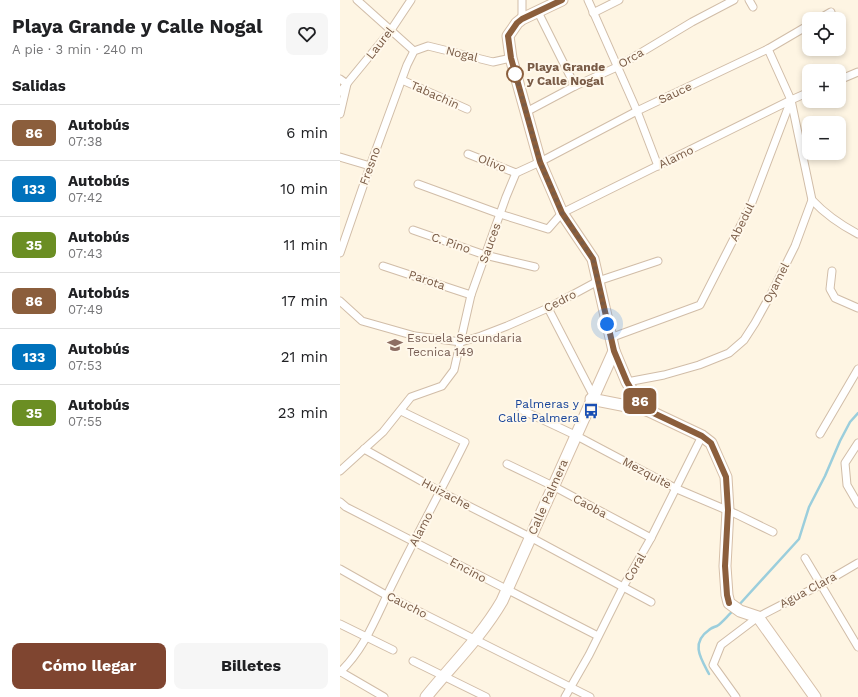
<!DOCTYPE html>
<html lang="es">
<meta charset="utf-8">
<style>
body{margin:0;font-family:"Work Sans",sans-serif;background:#f6f6f6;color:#202124;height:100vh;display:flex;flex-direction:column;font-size:15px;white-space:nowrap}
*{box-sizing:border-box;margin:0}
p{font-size:13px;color:#757577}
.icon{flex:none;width:22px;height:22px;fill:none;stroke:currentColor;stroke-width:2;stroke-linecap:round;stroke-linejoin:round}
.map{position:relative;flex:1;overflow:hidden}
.drawer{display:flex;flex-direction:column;background:#fff;width:340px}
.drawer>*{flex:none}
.badge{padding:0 8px;border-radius:6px;font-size:14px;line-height:26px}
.fabs{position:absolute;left:462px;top:12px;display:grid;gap:8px}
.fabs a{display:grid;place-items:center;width:44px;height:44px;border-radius:8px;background:#fff;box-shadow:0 2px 6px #0003;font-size:20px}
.you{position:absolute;width:20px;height:20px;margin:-10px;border:3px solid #fff;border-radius:50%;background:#1a73e8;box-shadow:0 0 0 6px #1a73e833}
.map>.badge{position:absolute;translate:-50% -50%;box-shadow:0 0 0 2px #fff}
h2{padding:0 12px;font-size:15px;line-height:36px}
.round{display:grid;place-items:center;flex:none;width:42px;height:42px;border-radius:8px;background:#f6f6f6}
.headline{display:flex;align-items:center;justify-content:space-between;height:68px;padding:0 12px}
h1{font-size:19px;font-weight:700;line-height:30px}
.primary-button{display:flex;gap:8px;margin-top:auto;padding:8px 12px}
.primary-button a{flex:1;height:46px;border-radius:8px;background:#7f4530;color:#fff;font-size:16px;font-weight:700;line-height:46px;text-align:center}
.primary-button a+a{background:#f6f6f6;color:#202124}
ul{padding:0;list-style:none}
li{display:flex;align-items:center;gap:12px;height:56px;padding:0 12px;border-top:1px solid #e0e0e0}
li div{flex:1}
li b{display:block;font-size:15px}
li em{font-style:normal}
li .badge{min-width:44px;font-weight:700;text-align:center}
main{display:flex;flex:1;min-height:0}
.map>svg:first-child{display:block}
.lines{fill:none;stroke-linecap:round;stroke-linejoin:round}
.stream{stroke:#9bcedc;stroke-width:2.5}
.street-casing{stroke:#d1bda8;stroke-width:9}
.secondary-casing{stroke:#d6bfa8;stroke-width:13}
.street{stroke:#fff;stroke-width:7}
.secondary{stroke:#fff;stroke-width:11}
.line-casing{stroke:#fff;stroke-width:9}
.line{stroke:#8b5e3c;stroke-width:6}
.walk{stroke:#795b46;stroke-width:4;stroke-dasharray:0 7.2}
.stop-dot{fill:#fff;stroke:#8b5e3c;stroke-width:2}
.labels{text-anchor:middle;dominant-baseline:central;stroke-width:4;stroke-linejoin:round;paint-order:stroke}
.street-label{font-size:12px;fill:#795b46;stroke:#fff8eb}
.stop-label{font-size:12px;font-weight:bold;fill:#795b46;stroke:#fff8eb;text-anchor:start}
.education-label{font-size:12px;fill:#785e54;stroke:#fff8eb;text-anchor:start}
.transit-label{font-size:12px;fill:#164399;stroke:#fff8eb;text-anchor:end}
</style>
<main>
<section class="drawer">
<div class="headline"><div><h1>Playa Grande y Calle Nogal</h1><p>A pie · 3 min · 240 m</p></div><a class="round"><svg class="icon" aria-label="heart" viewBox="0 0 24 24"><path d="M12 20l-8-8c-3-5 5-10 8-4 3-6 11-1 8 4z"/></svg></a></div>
<h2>Salidas</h2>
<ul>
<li><span class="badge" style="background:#8b5e3c;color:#fff">86</span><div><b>Autobús</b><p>07:38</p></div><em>6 min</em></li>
<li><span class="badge" style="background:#0072bc;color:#fff">133</span><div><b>Autobús</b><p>07:42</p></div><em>10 min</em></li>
<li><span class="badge" style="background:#6b8e23;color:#fff">35</span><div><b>Autobús</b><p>07:43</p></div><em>11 min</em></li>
<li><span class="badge" style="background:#8b5e3c;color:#fff">86</span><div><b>Autobús</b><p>07:49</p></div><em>17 min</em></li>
<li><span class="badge" style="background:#0072bc;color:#fff">133</span><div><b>Autobús</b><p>07:53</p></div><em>21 min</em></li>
<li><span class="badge" style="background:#6b8e23;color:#fff">35</span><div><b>Autobús</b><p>07:55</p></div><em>23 min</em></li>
</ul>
<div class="primary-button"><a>Cómo llegar</a><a>Billetes</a></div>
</section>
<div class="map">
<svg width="518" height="697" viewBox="0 0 518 697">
<rect width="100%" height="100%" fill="#fef5e3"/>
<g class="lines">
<g class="stream">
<polyline points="398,606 459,539 469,507 485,476 500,441 510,422 518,413"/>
<path d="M369,674C361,659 350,643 369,630C371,628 374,627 377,626C383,622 388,615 393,611"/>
</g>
<g class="street-casing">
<g id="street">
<polyline points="17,0 74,51"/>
<polyline points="182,0 182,19"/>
<polyline points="248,0 297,111 318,166"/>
<polyline points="409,0 413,7"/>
<polyline points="198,12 235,86"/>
<polyline points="253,13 279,0"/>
<polyline points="479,19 491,12"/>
<polyline points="0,79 7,84 0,114"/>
<polyline points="62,80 127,109"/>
<polyline points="499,80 518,72"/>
<polyline points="0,92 51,30 71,0"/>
<polyline points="186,112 235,86 277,67 352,22 394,0"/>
<polyline points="128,154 176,173"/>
<polyline points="0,157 30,166"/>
<polyline points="78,184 160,214 208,229 222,213 451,100 469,92"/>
<path d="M472,200C486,215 501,225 518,234"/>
<polyline points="73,230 145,255 195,267"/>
<polyline points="0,253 30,166 67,65 74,51 88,46 153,62 171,58"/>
<polyline points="43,266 131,295"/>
<polyline points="492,271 490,289 495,298 518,308"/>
<polyline points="0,301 22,321 75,336 121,342 141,336 167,326 208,308 258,281 318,261"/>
<polyline points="208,308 253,395"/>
<polyline points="270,338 360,305 411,205 451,100"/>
<polyline points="287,382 324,375 359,365 389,353 404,340 415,323 431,294 455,246 472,200 451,100 428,49"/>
<polyline points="182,410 235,435 337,489 396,514 433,532"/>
<polyline points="480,434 518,369"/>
<polyline points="518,443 505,463 507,485 518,504"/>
<polyline points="24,449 101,492 190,537 311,602"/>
<polyline points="167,464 213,486 311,538"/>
<polyline points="0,471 43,432 71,397 102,386 114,370 131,295 166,197 176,173 200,162 297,111 428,49 469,25"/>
<polyline points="0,502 6,507 258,636"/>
<polyline points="465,558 518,647"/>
<polyline points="0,569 46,595 250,697"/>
<polyline points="0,624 53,650"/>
<polyline points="73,661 146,697"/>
<path d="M0,672C26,648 38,612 54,581C77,534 102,489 125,442L61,411"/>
<polyline points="1,672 44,697"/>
<polyline points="225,697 249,655 283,587 311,538 362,436"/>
<polyline points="396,697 373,665 381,645 418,617 482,584 518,563"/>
</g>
</g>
<g class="secondary-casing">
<g id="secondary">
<polyline points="222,0 182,19 177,23 168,36 171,58 200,162 222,213 253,259 274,351 287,382 294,394 307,410 362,436 371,443 386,477 388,510 385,566 387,595 389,603 400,611 418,617 475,697"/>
<polyline points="251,399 307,410"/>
<path d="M86,697C112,665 141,637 162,601L274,351"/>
</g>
</g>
<use href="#street" class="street"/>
<use href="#secondary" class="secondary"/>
</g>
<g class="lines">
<g class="line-casing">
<polyline id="line" points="222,0 182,19 177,23 168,36 171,58 200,162 222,213 253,259 274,351 287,382 294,394 307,410 362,436 371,443 386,477 388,510 385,566 387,595 389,603"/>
</g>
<use href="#line" class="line"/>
<polyline class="walk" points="175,74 175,72 200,162 222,213 253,259 267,324"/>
</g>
<defs>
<g id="school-bare" transform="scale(1.2)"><path d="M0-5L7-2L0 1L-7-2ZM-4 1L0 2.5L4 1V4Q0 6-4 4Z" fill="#8d6e63" stroke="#fff8eb" stroke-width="2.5" paint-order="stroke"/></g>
<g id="bus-bare" transform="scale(1.2)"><path d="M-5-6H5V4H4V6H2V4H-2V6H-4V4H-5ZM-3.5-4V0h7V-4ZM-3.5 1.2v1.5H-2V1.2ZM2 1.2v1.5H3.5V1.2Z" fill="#1a4fb4" stroke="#fff8eb" stroke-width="2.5" paint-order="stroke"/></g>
</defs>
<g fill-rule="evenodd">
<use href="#school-bare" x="55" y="345"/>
<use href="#bus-bare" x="251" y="411"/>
</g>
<circle class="stop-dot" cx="175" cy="74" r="8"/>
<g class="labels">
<g class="street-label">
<text transform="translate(40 43) rotate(-52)">Laurel</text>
<text transform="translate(122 54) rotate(14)">Nogal</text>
<text transform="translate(291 58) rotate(-30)">Orca</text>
<text transform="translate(335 93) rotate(-25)">Sauce</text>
<text transform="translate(95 95) rotate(24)">Tabachin</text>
<text transform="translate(336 157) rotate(-26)">Alamo</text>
<text transform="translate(152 163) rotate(22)">Olivo</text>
<text transform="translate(30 166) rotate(-70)">Fresno</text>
<text transform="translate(402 222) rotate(-64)">Abedul</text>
<text transform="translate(111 243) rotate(19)">C. Pino</text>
<text transform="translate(150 243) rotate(-70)">Sauces</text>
<text transform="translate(87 280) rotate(19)">Parota</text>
<text transform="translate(436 283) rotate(-63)">Oyamel</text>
<text transform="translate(220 301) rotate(-27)">Cedro</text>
<text transform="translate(307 473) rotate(28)">Mezquite</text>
<text transform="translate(106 494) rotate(28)">Huizache</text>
<text transform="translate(208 497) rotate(-66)">Calle Palmera</text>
<text transform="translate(250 506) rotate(28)">Caoba</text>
<text transform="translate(81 529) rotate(-62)">Alamo</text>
<text transform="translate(295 567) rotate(-60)">Coral</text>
<text transform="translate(128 570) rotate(28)">Encino</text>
<text transform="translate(468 590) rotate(-28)">Agua Clara</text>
<text transform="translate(67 605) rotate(27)">Caucho</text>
</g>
<g class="stop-label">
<text x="187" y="67">Playa Grande<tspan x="187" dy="14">y Calle Nogal</tspan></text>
</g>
<g class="education-label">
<text x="67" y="338">Escuela Secundaria<tspan x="67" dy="14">Tecnica 149</tspan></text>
</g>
<g class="transit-label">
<text x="239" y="404">Palmeras y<tspan x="239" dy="14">Calle Palmera</tspan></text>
</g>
</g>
</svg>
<div class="fabs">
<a><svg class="icon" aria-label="locate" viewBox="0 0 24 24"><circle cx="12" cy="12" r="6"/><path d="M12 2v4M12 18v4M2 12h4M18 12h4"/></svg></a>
<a>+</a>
<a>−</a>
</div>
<div class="you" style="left:267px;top:324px"></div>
<b class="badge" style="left:300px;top:401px;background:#8b5e3c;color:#fff">86</b>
</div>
</main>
